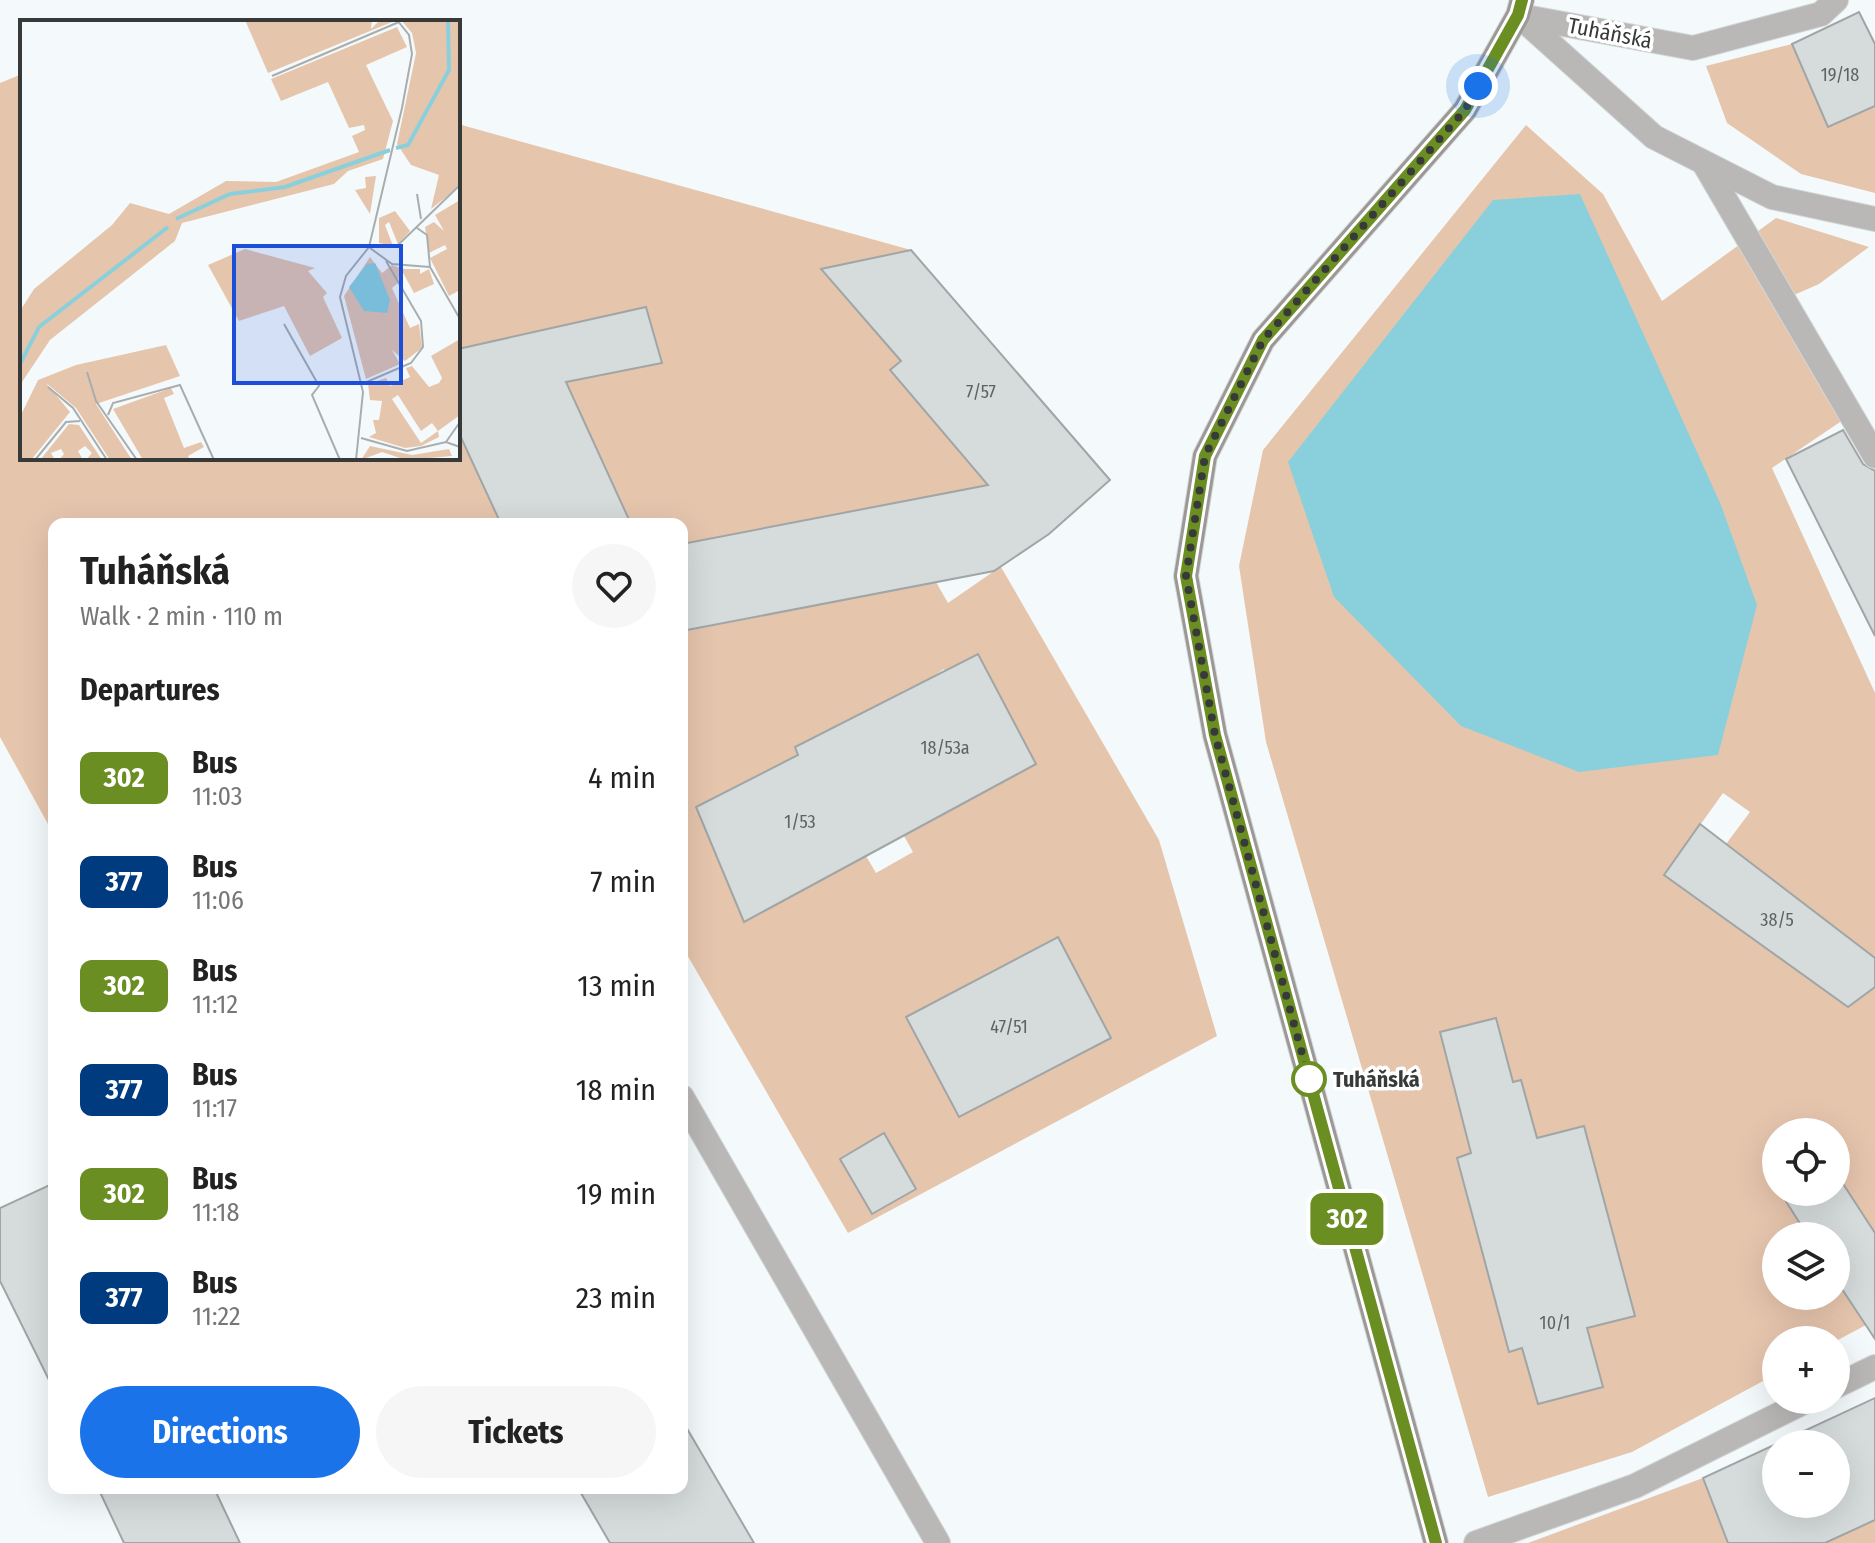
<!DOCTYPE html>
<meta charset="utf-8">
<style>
body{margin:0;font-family:"Fira Sans Condensed",sans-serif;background:#f6f6f6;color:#222;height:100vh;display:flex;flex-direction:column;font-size:30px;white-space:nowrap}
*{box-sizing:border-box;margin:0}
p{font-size:26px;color:#767676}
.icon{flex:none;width:44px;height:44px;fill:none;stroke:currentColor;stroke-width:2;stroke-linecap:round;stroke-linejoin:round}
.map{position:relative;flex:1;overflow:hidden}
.drawer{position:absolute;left:48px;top:518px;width:640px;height:976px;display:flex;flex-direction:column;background:#fff;border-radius:16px;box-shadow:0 8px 32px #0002}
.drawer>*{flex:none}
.badge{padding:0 16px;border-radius:12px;font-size:28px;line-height:52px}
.buttons{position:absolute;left:1762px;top:1118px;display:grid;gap:16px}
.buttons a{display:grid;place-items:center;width:88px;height:88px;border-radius:50%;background:#fff;box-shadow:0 8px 32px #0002;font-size:40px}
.you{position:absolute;width:40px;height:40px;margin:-20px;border:6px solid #fff;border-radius:50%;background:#1a73e8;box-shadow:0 0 0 12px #1a73e833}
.map>.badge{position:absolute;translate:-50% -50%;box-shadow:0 0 0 4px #fff}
h2{padding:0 32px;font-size:30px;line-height:72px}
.round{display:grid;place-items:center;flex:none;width:84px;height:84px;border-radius:42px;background:#f6f6f6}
.overview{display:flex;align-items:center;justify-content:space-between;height:136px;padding:0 32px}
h1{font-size:38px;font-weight:700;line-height:60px}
.action{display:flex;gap:16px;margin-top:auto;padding:16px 32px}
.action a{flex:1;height:92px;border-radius:48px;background:#1a73e8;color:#fff;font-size:32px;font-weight:700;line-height:92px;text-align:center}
.action a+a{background:#f6f6f6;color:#222}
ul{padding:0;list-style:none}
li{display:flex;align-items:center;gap:24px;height:104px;padding:0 32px}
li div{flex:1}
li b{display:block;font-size:30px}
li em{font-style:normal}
li .badge{min-width:88px;font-weight:700;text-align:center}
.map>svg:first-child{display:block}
.green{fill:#e6c5ad;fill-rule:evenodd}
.water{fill:#8ad0dc}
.building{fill:#d6dbdc;stroke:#a0a5a6;stroke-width:2}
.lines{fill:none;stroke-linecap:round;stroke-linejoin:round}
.lane-casing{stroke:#d2d7d8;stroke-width:26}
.street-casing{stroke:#d2d7d8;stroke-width:26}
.secondary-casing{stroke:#d2d7d8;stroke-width:26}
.lane{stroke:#bab8b7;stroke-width:24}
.street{stroke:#bab8b7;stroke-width:24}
.secondary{stroke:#9b9896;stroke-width:24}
.line-casing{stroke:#fff;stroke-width:18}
.line{stroke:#6b8e23;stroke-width:12}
.walk{stroke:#383a3a;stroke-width:8;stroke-dasharray:0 14.4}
.stop-dot{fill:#fff;stroke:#6b8e23;stroke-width:4}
.labels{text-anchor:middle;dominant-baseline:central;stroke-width:7;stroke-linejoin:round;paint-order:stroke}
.number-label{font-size:18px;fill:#606262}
.street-label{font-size:22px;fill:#383a3a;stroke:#fff}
.stop-label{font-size:22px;font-weight:bold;fill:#383a3a;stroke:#fff;text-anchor:start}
.inset-river{fill:none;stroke:#8ad0dc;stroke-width:4}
.inset-road{fill:none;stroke:#a9adae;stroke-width:2}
.view{fill:#1d4ed8;fill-opacity:0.15;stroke:#1d4ed8;stroke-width:4}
.inset-edge{fill:none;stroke:#383a3a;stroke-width:4}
</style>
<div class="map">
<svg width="1875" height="1543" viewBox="0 0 1875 1543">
<rect width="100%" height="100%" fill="#f4fafb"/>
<g class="green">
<polygon points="1792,44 1828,126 1875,106 1875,193 1801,174 1727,123 1706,66"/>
<polygon points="22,74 22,458 458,458 458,431 501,524 54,524 54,835 0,737 0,83"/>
<path d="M458,124L911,250L821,269L901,361L890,370L1050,533L1001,567L1159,840L1217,1036L848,1233L682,946V632L936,582L948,603L1000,567L682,544V524H631L566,382L662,363L646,308L458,349ZM969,658L974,668L984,664L1035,764L904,836L913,852L876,873L866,856L745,922L697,807L786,761L800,759L795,747L909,703L903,691L914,686L920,698L940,687L934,676L944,669L951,681L957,665ZM1058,937L1111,1038L960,1117L906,1017ZM884,1133L916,1188L872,1214L840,1159Z"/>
<path d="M1526,125L1603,194L1662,301L1776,218L1869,247L1819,284L1778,302L1846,418L1772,468L1875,693V958L1726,844L1750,812L1723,793L1673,863L1875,987V1233L1836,1173V1132H1776V1171L1771,1175L1776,1192H1780L1808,1236H1776V1296H1836V1280L1866,1325L1836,1341L1776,1340V1374L1632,1452L1488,1497L1266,742L1239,566L1263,450ZM1521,1080L1537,1138L1584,1126L1605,1203L1546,1218L1634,1316L1587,1328L1603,1387L1538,1404L1522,1348L1509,1351L1500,1318L1508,1293L1494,1296L1471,1213V1153L1456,1096Z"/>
<polygon points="1703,1478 1728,1543 1528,1543"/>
<polygon points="1875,1517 1875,1543 1821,1543"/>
</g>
<polygon class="water" points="1580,194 1721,505 1757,605 1718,755 1579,772 1461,726 1334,597 1288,462 1493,200"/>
<g class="building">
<polygon points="1859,12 1875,44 1875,106 1828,127 1792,44"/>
<polygon points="911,250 1110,480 1049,534 994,571 682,631 682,544 988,485 890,370 901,361 821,269"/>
<polygon points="646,307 662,363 566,382 631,524 501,524 458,431 458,349"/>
<polygon points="1843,430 1863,464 1875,471 1875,636 1786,459"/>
<polygon points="978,654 1036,764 744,922 696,807 798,755 795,747"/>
<polygon points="1700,824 1875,958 1875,987 1848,1007 1664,875"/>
<polygon points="1058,937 1111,1038 959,1117 906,1017"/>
<polygon points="1496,1018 1513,1082 1521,1080 1537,1138 1584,1126 1635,1316 1587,1328 1603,1387 1538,1404 1522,1348 1509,1352 1457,1158 1471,1153 1440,1032"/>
<polygon points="884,1133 916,1189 872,1214 840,1159"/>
<polygon points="1836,1173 1875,1233 1875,1339 1836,1280 1836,1236 1808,1236 1780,1192 1836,1192"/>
<polygon points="54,1183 54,1390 0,1281 0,1208"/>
<polygon points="1875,1398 1875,1520 1825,1543 1728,1543 1703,1478 1776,1444 1776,1504 1836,1504 1836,1444 1776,1444"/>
<polygon points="682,1420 754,1543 610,1543 578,1488 682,1488"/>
<polygon points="98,1488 214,1488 240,1543 124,1543"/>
</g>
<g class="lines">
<g class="lane-casing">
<g id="lane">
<polyline points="1705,165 1875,456"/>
<polyline points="682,1097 938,1543"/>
</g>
</g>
<g class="street-casing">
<g id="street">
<polyline points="1518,15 1654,137 1772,197 1875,219"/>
<polyline points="1520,16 1693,48 1821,14 1836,0"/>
<polyline points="1836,1386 1875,1367"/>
<polyline points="1476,1543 1635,1486 1808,1400"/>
</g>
</g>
<g class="secondary-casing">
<polyline id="secondary" points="1436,1543 1215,735 1186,576 1205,456 1263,340 1465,110 1518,15 1522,0"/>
</g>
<use href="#lane" class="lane"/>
<use href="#street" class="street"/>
<use href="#secondary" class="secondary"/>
</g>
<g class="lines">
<g class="line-casing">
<polyline id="line" points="1436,1543 1215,735 1186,576 1205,456 1263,340 1465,110 1518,15 1522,0"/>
</g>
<use href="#line" class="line"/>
<polyline class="walk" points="1309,1079 1215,735 1186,576 1205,456 1263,340 1465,110 1478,86"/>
</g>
<circle class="stop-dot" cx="1309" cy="1079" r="16"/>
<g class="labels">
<g class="number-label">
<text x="1840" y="75">19/18</text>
<text x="981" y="392">7/57</text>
<text x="945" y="748">18/53a</text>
<text x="800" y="822">1/53</text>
<text x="1777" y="920">38/5</text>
<text x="1009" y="1027">47/51</text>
<text x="1555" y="1323">10/1</text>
</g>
<g class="street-label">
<text transform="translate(1610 33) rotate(11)">Tuháňská</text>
</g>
<g class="stop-label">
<text x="1333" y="1079">Tuháňská</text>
</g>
</g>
<g transform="translate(20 20)">
<rect width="440" height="440" fill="#f4fafb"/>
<path d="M225,0H352L351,9L360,0L372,2L248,53ZM381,0H440V166L411,189L419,155L391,145L377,124L396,33L392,13ZM377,7L387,27L346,45L373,101L363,139L328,151L314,164L162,203L155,221L30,320L0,365V291L14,269L92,205L110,183L149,194L206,161L256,162L339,132L332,116L345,110L344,105L329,108L308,62L261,81L251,59ZM356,156L350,194L335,170L346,168L345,157ZM440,180V270L429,276L410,238L427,229L425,225L409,233L405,207L414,202L424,211L415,195ZM375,191L390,211L378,224L369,202L365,205L373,226L359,223V198ZM225,229L295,248L288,251L307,273L303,277L322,318L290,336L264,286L219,301L188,245ZM350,237L362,253L372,245L380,248L378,263L372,268L390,308L399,304L402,328L385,341L372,330L380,344L346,359L324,276ZM381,249H400V254L409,249L414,264L394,273ZM440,319V395L418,411L419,417L401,426L385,428L349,417L356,413L353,400H359L362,381L350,380L348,364L366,358L370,366L390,357L386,348L392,346L409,367L419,363L422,358L411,336ZM378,375L401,411L412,403L418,411L401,423L372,379ZM146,325L160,356L76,384L112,440H90L56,388L26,363L50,392L11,440H2L0,397L18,360L56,345ZM151,368L154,374L144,378L164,428L181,422L184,427L168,436L170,440H123L93,389ZM49,404L59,405L82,440H66L72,433L65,426L58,431L63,440H39L44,434L41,429L31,433L35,440H20ZM350,426L392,435L429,429L432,436L386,440L362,432L341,440Z" fill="#e6c5ad" fill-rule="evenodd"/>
<path d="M355,243L370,280L367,293L344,291L329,267L347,244Z" fill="#8ad0dc"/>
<path class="inset-river" d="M376,128L388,125L429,50L428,0M156,199L210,174L265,167L370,130M0,344L19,307L148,207"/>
<path class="inset-road" d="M252,56L379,2M397,174L401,199M397,208L407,215L410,247L440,299M349,227H376L440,165M350,228L372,244L410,247M264,304L299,366L292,375L320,440M67,352L76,381L117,440M342,364L391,343L403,327L401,301L366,241M28,367L53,388L87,440M88,395L93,383L160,365L194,440M341,418L387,431L426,422L440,427M426,422L440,402M15,440L46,402L60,401M336,440L343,372L320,277L326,256L349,227L382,88L392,34L389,15L377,0"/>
<path class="view" d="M214,226H381V363H214Z"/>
<rect width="440" height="440" class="inset-edge"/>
</g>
</svg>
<div class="buttons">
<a><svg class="icon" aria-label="locate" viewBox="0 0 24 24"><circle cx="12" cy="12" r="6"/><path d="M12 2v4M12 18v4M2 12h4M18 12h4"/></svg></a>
<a><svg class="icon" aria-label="layers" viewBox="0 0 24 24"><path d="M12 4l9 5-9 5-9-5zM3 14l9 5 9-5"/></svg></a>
<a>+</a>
<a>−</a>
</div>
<div class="you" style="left:1478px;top:86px"></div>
<b class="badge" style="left:1347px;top:1219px;background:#6b8e23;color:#fff">302</b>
<section class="drawer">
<div class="overview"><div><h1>Tuháňská</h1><p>Walk · 2 min · 110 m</p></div><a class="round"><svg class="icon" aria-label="heart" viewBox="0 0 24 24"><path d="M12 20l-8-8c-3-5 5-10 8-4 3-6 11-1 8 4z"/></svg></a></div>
<h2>Departures</h2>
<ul>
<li><span class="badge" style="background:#6b8e23;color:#fff">302</span><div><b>Bus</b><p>11:03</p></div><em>4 min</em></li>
<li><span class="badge" style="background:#003b80;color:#fff">377</span><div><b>Bus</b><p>11:06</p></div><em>7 min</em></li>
<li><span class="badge" style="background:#6b8e23;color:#fff">302</span><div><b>Bus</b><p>11:12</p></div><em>13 min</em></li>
<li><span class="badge" style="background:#003b80;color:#fff">377</span><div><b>Bus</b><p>11:17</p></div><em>18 min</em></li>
<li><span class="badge" style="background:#6b8e23;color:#fff">302</span><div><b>Bus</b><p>11:18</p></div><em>19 min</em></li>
<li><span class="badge" style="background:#003b80;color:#fff">377</span><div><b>Bus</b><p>11:22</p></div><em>23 min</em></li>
</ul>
<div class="action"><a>Directions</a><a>Tickets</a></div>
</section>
</div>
